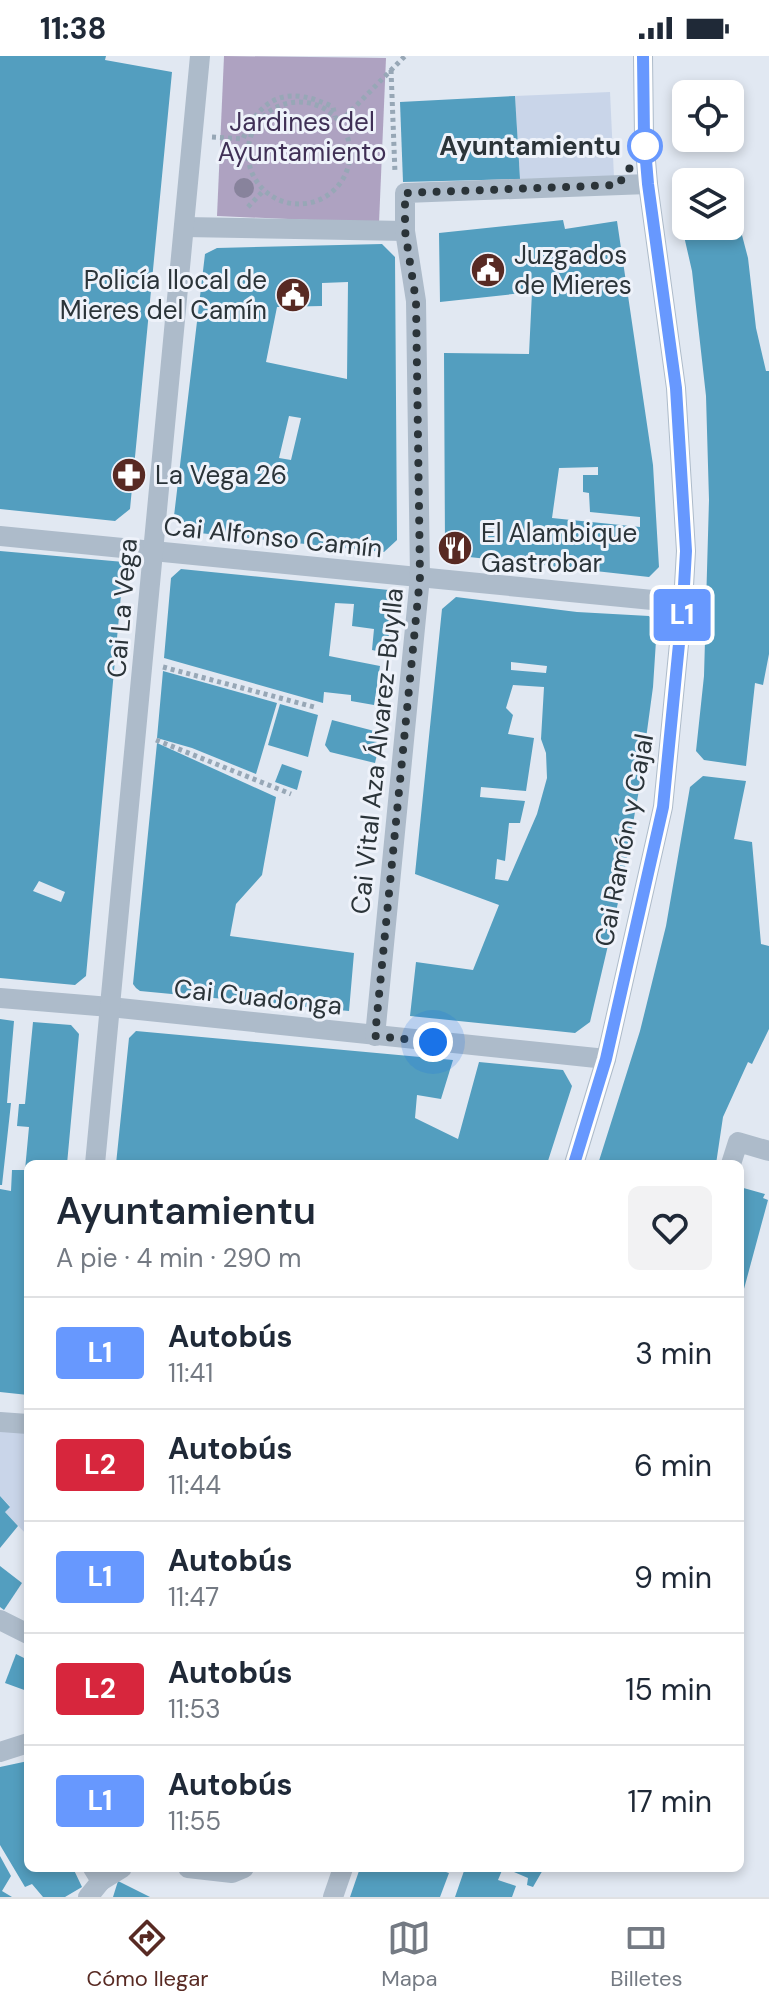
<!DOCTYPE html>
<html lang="es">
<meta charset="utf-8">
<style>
body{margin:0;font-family:"DM Sans",sans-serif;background:#f2f2f3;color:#1f2937;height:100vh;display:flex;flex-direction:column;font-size:30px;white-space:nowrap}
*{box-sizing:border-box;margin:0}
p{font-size:26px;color:#747a83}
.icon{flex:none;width:44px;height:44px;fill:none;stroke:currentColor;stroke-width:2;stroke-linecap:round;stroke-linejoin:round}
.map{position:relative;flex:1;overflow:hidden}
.details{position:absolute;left:24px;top:1104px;width:720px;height:712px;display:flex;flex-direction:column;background:#fff;border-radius:12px;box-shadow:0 4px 12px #0003}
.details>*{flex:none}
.badge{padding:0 16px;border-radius:6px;font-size:28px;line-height:52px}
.tools{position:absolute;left:672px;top:24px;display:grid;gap:16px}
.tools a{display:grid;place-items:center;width:72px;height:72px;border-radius:12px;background:#fff;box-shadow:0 4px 12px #0003;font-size:40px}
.you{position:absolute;width:40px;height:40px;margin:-20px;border:6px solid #fff;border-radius:50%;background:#1a73e8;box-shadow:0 0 0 12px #1a73e833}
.map>.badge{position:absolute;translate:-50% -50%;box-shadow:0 0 0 4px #fff}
.round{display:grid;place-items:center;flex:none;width:84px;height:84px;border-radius:12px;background:#f2f2f3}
.headline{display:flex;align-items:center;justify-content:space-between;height:136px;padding:0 32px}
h1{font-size:38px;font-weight:600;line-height:60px}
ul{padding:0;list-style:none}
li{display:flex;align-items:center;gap:24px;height:112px;padding:0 32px;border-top:2px solid #e0e1e3}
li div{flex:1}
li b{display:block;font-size:30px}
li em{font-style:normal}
li .badge{min-width:88px;font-weight:700;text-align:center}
.status{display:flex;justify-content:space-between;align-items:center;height:56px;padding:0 40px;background:#fff;direction:ltr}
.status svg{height:22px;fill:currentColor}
.tab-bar{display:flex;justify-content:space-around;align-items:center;height:112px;border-top:2px solid #e0e1e3;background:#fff;font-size:22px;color:#747a83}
.tab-bar a{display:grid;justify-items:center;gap:4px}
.tab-bar .active{color:#582a23}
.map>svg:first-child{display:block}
.green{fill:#aea2c1}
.plaza{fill:#c9d5e9}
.building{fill:#539ebf;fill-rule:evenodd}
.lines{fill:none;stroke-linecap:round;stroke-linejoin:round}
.path{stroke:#97a7b6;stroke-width:5;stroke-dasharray:4 4;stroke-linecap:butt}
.minor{stroke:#adbbca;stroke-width:20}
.tree{fill:#88839c}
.line-casing{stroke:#fff;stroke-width:18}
.line{stroke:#6798fe;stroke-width:12}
.walk{stroke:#2b3439;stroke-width:8;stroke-dasharray:0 14.4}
.stop-dot{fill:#fff;stroke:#6798fe;stroke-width:4}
.labels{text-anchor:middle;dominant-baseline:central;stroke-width:6;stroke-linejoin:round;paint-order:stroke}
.park-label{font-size:26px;fill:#403056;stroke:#eef2fa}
.stop-label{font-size:26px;font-weight:bold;fill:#2b3439;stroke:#eef2fa;text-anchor:end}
.poi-label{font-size:26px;fill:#2b3439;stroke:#eef2fa;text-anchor:start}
.street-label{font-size:26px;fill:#2b3439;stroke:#eef2fa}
</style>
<div class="status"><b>11:38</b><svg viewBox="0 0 49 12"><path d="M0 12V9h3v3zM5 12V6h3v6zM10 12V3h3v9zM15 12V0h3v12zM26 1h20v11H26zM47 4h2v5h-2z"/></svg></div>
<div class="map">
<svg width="769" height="1841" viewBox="0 0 769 1841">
<rect width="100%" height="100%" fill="#e1e8f2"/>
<polygon class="green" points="224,0 386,2 379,167 217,160"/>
<g class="plaza">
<polygon points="610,36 614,121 520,123 515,40"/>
<polygon points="0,1371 28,1373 28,1480 5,1456 10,1450 0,1440"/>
</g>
<g class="building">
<polygon points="0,0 106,0 105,4 172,16 130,453 115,465 0,453"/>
<polygon points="515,40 520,123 403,126 400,46"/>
<path d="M563,164L565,173L617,165L653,409L659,511L649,521L451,499L445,491L444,297L529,298L532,236L440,246L439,177ZM598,411V419H583V436L589,437L590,456L640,461V471L552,462L559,412Z"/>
<polygon points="738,164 748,202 756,272 766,315 769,315 769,598 763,629 755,627 746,710 704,704 696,695 704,620 709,444 706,340 692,215 681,167 686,167 686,170 730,170 730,166"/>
<path d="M382,188L395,201L397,484L384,496L189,476L174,460L205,198L217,192ZM348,226L347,323L266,306L277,251L322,250V227ZM289,360L301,362L291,404L279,402Z"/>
<path d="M0,495L124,506L86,920L75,929L0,922ZM39,825L65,836L61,846L33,835Z"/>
<polygon points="181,513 389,534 393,538 387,597 372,594 374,573 352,570 354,548 335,547 329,600 380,610 374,649 351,645 351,639 324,636 323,647 164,602 171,522"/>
<path d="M456,541L577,556L649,560L657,569L653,631L639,734L621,834L590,966L575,977L410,960L416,906L473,914L499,849L415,818L442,553ZM511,606L547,610L546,617L511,614ZM513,629L544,631L541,683L546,697L547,722L537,758L508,825L495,823L497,803L505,805L509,767H520L525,745L480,741L481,731L526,735L534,682L508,678L513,659L506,652Z"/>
<polygon points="163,615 277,647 256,718 192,692 157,682"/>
<polygon points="280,648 318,659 308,701 268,689"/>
<polygon points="332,664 382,677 375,707 330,696 325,689"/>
<polygon points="157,687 276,741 262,819 236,848 230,880 354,897 349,955 140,935 136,932 133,928"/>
<polygon points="282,708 302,715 297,734 275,726"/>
<polygon points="703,720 746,725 734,783 752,786 761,888 769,890 769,973 752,1008 748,1006 723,1061 716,1108 598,1108 640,975 666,870 690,731"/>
<polygon points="0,963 14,965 7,1047 11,1047 2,1129 0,1129"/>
<polygon points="33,966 71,969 79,978 67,1108 28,1108 28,1339 0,1336 0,1133 11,1135 12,1114 25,1114 29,1071 17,1070 19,1048 25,1048"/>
<polygon points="136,975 453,1004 441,1043 417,1039 415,1062 458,1083 479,1006 563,1014 572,1030 547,1108 116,1108 129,982"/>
<polygon points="740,1131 765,1138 763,1142 768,1144 741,1244"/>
<polygon points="0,1440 10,1451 5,1456 18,1470 0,1492"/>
<polygon points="0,1510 22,1527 4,1554 0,1551"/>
<polygon points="16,1598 28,1604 27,1635 5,1627"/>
<polygon points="28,1705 28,1812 73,1812 82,1831 65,1841 43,1841 32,1828 25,1831 0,1789 0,1711"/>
<polygon points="0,1800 11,1820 2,1835 12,1841 0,1841"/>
<polygon points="360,1812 434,1812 449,1817 440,1841 350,1841"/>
<polygon points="465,1812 503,1812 498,1824 516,1830 512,1841 455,1841"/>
<polygon points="516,1812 544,1812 533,1831 527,1829 528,1822 514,1816"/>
<polygon points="118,1825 150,1841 113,1841"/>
</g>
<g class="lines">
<g class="path">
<polyline points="391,14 395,117"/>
<circle cx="299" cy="97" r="51"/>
<polyline points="340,66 405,0"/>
<path d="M212,81L243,83C262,38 290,30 333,51L335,61"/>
<polyline points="248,151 264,134"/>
<polyline points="163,611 314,651"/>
<polyline points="156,684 291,738"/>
</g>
<g class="minor">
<polyline points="184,171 405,175 405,137 648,128"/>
<polyline points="0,480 683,547"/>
<polyline points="0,942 110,951 606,1003"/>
<polyline points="375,980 420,521 416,245 405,175"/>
<polyline points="95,1108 200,0"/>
<polyline points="574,1108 606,1003 663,751 683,547 686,495 676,332 648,128 644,81 643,0"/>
<polyline points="731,1108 738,1086 769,1095"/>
<polyline points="0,1366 28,1368"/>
<polyline points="0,1564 28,1578"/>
<polyline points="0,1696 28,1687"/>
<polyline points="188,1812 232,1817 244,1812"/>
<polyline points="101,1825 122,1812"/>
<polyline points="88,1841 101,1825 93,1812"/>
<polyline points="333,1841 343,1812"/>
</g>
</g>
<circle class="tree" cx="244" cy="132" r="10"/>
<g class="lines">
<g class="line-casing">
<polyline id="line" points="574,1108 606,1003 663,751 683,547 686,495 676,332 648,128 644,81 643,0"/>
</g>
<use href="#line" class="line"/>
<polyline class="walk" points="433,986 375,980 420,521 416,245 405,175 405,137 618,129 645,90"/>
</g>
<defs>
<g id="civic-disc" transform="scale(1.8)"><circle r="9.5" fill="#582a23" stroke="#eef2fa"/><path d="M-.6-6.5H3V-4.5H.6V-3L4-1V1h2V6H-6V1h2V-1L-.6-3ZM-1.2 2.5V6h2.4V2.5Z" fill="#fff"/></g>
<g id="pharmacy-disc" transform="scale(1.8)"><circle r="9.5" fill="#582a23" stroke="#eef2fa"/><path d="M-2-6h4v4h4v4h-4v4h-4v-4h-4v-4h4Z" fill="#fff"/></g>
<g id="restaurant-disc" transform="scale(1.8)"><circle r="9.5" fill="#582a23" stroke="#eef2fa"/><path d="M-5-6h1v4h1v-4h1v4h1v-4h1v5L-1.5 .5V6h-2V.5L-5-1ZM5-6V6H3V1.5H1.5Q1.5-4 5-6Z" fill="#fff"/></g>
</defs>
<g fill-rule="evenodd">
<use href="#civic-disc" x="488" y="214"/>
<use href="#civic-disc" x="293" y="239"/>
<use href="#pharmacy-disc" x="129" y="419"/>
<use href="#restaurant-disc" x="455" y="492"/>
</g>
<circle class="stop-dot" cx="645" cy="90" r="16"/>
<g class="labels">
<g class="park-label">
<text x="302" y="66">Jardines del<tspan x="302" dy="30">Ayuntamiento</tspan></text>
</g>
<g class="stop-label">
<text x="621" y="90">Ayuntamientu</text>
</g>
<g class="poi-label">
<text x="514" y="199">Juzgados<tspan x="514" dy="30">de Mieres</tspan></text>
<text x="267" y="224" text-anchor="end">Policía llocal de<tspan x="267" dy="30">Mieres del Camín</tspan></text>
<text x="155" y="419">La Vega 26</text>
<text x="481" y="477">El Alambique<tspan x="481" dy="30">Gastrobar</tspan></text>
</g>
<g class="street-label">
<text transform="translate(273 481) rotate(6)">Cai Alfonso Camín</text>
<text transform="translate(122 552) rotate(-85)">Cai La Vega</text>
<text transform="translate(377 695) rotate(-84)">Cai Vital Aza Álvarez-Buylla</text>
<text transform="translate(624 784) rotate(-79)">Cai Ramón y Cajal</text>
<text transform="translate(258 941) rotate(6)">Cai Cuadonga</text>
</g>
</g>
</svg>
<div class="tools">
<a><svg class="icon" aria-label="locate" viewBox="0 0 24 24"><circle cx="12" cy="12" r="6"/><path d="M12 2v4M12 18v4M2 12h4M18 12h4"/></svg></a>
<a><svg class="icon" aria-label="layers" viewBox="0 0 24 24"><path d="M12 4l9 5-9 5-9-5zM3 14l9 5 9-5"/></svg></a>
</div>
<div class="you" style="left:433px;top:986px"></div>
<b class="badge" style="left:682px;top:559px;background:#6798fe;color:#fff">L1</b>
<section class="details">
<div class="headline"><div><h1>Ayuntamientu</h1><p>A pie · 4 min · 290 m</p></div><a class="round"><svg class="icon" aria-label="heart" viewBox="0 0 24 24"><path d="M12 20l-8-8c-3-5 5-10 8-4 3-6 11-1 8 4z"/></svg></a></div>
<ul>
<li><span class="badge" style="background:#6798fe;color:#fff">L1</span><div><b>Autobús</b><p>11:41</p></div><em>3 min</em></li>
<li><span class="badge" style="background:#d7263d;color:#fff">L2</span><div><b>Autobús</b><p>11:44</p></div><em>6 min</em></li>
<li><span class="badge" style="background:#6798fe;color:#fff">L1</span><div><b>Autobús</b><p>11:47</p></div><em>9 min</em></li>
<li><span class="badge" style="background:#d7263d;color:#fff">L2</span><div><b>Autobús</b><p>11:53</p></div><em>15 min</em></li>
<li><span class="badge" style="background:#6798fe;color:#fff">L1</span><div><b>Autobús</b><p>11:55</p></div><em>17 min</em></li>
</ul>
</section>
</div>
<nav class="tab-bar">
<a class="active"><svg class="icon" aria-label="directions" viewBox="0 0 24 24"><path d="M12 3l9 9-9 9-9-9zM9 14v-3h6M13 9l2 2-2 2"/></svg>Cómo llegar</a>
<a><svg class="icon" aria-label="map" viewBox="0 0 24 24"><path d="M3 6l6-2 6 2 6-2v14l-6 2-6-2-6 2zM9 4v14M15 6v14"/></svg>Mapa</a>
<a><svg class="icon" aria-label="tickets" viewBox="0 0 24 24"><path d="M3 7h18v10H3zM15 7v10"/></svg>Billetes</a>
</nav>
